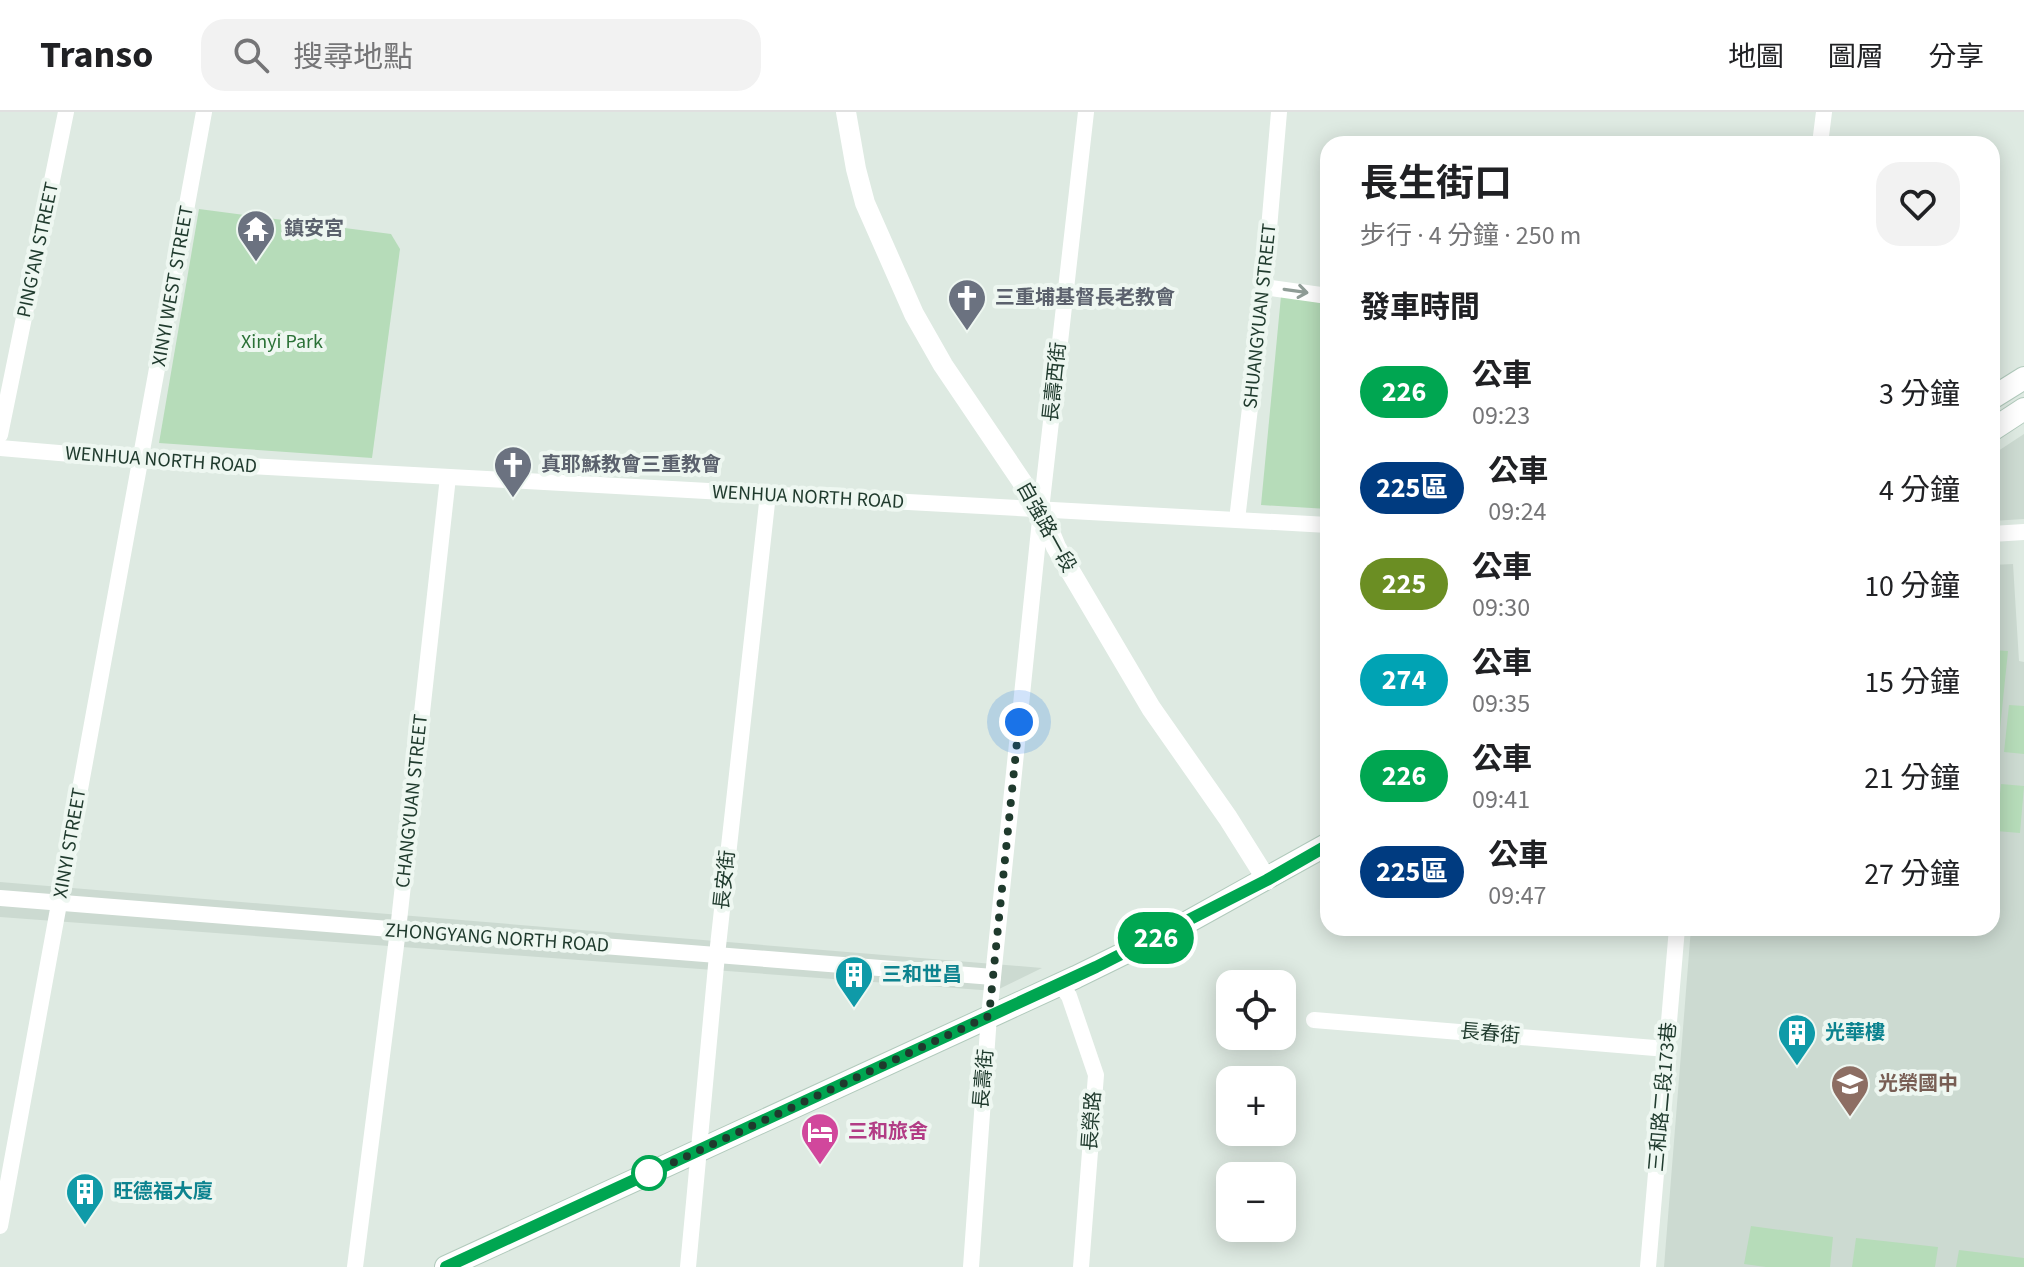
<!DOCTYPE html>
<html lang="zh-TW">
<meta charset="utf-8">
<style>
body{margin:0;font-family:"Source Sans 3","Noto Sans TC",sans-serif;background:#f2f2f2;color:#202124;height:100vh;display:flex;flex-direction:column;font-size:30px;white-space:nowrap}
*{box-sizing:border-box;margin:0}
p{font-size:26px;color:#757577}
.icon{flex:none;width:44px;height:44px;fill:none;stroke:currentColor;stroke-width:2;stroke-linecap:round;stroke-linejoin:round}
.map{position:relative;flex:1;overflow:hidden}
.details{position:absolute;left:1320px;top:24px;width:680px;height:800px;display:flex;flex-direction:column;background:#fff;border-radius:24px;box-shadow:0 4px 20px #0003}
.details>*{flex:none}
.badge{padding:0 16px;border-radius:26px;font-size:28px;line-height:52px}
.tools{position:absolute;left:1216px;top:858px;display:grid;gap:16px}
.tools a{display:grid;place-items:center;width:80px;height:80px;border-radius:16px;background:#fff;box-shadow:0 4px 20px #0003;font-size:40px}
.you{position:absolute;width:40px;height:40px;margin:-20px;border:6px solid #fff;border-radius:50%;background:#1a73e8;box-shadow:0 0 0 12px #1a73e833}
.map>.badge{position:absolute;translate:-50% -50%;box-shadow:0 0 0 4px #fff}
h2{padding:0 40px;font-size:30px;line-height:72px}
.round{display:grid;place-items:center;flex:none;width:84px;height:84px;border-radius:24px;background:#f2f2f2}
.summary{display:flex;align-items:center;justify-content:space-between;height:136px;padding:0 40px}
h1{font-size:38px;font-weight:700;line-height:60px}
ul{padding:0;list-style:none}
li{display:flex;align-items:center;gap:24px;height:96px;padding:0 40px}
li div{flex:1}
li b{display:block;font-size:30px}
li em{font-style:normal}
li .badge{min-width:88px;font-weight:700;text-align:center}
header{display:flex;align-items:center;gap:48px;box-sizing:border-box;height:112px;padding:0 40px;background:#fff;border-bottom:2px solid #e0e0e0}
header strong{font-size:38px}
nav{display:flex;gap:44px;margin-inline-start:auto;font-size:28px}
.search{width:560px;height:72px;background:#f2f2f2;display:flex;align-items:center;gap:20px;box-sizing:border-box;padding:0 28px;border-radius:24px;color:#757577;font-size:30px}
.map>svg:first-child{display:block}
.built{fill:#ccdad1}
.green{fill:#b6dcb9}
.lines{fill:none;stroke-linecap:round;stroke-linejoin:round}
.secondary-casing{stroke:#b1cabc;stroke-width:24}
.minor{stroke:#fff;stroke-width:16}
.tertiary{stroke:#fff;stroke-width:20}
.secondary{stroke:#fff;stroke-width:22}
.oneway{stroke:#8f9c96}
.line-casing{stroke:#fff;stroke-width:18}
.line{stroke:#00a651;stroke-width:12}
.walk{stroke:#1f3a2d;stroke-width:8;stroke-dasharray:0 14.4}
.stop-dot{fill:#fff;stroke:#00a651;stroke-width:4}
.labels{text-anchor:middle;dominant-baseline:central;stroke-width:8;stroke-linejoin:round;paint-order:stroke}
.worship-label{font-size:20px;font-weight:bold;fill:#5b616d;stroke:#eef7f1;text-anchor:start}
.street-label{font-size:20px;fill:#1f3a2d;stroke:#eef7f1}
.park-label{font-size:20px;fill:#2a7136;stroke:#eef7f1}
.culture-label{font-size:20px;font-weight:bold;fill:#0d838f;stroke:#eef7f1;text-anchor:start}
.education-label{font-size:20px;font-weight:bold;fill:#785e54;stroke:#eef7f1;text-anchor:start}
.hotel-label{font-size:20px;font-weight:bold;fill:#b23c85;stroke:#eef7f1;text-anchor:start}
</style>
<header>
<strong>Transo</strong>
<div class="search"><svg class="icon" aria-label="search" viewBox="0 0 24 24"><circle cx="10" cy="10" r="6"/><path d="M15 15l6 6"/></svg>搜尋地點</div>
<nav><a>地圖</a><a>圖層</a><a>分享</a></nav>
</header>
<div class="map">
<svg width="2024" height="1155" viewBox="0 0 2024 1155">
<rect width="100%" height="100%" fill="#deeae2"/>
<g class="built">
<polygon points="2024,322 2024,407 1992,409 1992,343"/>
<polygon points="2013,452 2019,549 2024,550 2024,1155 1664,1155 1691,816 1992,816 1992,453"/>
<polygon points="0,770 1042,856 995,879 0,805"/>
</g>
<g class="green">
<polygon points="199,97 391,122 400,137 372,346 159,331"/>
<polygon points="1281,184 1328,192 1328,397 1261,393"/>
<polygon points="1992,538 2008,539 1992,695"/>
<polygon points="2009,593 2024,594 2024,642 2004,640"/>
<polygon points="2001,672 2024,674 2020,721 1996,719"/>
<polygon points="1751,1114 1833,1125 1830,1155 1766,1155 1744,1152"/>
<polygon points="1856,1126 1938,1135 1935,1155 1852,1155"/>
<polygon points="1959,1138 2024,1146 2024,1155 1956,1155"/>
</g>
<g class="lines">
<g class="secondary-casing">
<g id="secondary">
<polyline points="1992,286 2024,266"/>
<polyline points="1992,318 2024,297"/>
<polyline points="446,1155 1076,865 1186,811 1328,732"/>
</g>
</g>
<g class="minor">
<polyline points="1820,32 1824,0"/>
<polyline points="1264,175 1328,184"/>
<polyline points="0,323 66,0"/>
<polyline points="0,336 141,348 1328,413"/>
<polyline points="1237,408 1264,175 1279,0"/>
<polyline points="1992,422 2024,420"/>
<polyline points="0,786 993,865"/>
<polyline points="1059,871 1069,884 1096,963 1081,1155"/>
<polyline points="1314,908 1667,937"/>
<polyline points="0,1114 204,0"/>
<polyline points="355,1155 398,818 448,365"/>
<polyline points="688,1155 717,843 768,382"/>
<polyline points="971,1155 989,904 1041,398 1086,0"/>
<polyline points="1648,1155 1677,816"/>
</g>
<polyline class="tertiary" points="846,0 856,57 865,91 914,202 943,253 1041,398 1056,435 1151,596 1228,706 1267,768"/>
<use href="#secondary" class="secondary"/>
</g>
<defs><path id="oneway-shaft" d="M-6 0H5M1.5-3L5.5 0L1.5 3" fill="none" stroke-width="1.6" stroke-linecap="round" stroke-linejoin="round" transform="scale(2)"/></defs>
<use class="oneway" href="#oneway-shaft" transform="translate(1296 179) rotate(8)"/>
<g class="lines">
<g class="line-casing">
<polyline id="line" points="446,1155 1096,855 1267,768 1328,733"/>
</g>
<use href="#line" class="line"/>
<polyline class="walk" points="649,1061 642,1065 989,904 1019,610"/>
</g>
<defs>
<g id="temple-pin" transform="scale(2)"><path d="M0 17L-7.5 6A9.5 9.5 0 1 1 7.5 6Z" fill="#6b7280" stroke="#eef7f1"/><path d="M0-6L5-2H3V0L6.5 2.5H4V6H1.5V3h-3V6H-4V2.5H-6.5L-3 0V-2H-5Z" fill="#fff"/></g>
<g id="church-pin" transform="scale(2)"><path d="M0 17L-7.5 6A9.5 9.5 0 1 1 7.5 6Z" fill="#6b7280" stroke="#eef7f1"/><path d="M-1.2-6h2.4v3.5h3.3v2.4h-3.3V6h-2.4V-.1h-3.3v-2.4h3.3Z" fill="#fff"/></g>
<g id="building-pin" transform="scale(2)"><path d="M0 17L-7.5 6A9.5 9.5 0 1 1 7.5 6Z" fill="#0f9aa8" stroke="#eef7f1"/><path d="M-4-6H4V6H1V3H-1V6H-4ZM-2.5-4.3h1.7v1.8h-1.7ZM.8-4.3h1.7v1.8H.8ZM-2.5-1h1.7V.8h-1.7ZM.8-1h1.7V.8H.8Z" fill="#fff"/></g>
<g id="school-pin" transform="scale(2)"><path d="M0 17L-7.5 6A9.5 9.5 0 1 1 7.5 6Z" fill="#8d6e63" stroke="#eef7f1"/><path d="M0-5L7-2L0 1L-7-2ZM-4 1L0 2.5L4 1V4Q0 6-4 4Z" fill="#fff"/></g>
<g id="hotel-pin" transform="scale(2)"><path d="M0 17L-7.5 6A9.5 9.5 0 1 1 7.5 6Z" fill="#d1479c" stroke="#eef7f1"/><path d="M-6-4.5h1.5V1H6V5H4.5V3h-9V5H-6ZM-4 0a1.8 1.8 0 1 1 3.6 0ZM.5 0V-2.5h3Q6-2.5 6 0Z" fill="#fff"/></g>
</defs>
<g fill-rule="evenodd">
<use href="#temple-pin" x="256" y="117"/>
<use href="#church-pin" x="967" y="186"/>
<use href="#church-pin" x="513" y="353"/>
<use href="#building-pin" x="854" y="863"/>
<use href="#building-pin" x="1797" y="921"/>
<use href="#school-pin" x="1850" y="972"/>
<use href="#hotel-pin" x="820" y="1020"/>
<use href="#building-pin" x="85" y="1080"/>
</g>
<circle class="stop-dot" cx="649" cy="1061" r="16"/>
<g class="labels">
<g class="worship-label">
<text x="284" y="117">鎮安宮</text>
<text x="995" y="186">三重埔基督長老教會</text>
<text x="541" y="353">真耶穌教會三重教會</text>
</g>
<g class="street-label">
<text transform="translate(38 138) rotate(-78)">PING'AN STREET</text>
<text transform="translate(173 174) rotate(-80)">XINYI WEST STREET</text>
<text transform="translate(1260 204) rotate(-84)">SHUANGYUAN STREET</text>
<text transform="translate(1055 270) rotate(-84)">長壽西街</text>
<text transform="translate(161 348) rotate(4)">WENHUA NORTH ROAD</text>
<text transform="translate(808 385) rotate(3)">WENHUA NORTH ROAD</text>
<text transform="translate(1046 415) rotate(61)">自強路一段</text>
<text transform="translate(412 689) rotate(-84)">CHANGYUAN STREET</text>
<text transform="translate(70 731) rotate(-80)">XINYI STREET</text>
<text transform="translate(725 768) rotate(-84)">長安街</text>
<text transform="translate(497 826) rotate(4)">ZHONGYANG NORTH ROAD</text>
<text transform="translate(1490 922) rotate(5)">長春街</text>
<text transform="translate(984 967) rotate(-85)">長壽街</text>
<text transform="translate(1663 985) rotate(-85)">三和路二段173巷</text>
<text transform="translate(1092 1009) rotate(-86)">長榮路</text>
</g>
<g class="park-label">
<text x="282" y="230">Xinyi Park</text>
</g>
<g class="culture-label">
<text x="882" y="863">三和世昌</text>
<text x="1825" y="921">光華樓</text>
<text x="113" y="1080">旺德福大廈</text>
</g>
<g class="education-label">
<text x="1878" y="972">光榮國中</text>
</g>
<g class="hotel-label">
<text x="848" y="1020">三和旅舍</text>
</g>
</g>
</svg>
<div class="tools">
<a><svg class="icon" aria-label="locate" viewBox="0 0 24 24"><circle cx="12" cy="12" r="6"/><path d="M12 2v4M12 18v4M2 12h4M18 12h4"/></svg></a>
<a>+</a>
<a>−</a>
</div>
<div class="you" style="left:1019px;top:610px"></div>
<b class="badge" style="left:1156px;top:826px;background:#00a651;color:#fff">226</b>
<section class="details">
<div class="summary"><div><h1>長生街口</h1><p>步行 · 4 分鐘 · 250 m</p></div><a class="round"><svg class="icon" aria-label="heart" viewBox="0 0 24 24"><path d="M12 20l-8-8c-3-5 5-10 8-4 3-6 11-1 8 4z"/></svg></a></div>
<h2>發車時間</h2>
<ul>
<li><span class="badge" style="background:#00a651;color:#fff">226</span><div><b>公車</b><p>09:23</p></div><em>3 分鐘</em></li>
<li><span class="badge" style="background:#003b80;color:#fff">225區</span><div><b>公車</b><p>09:24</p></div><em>4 分鐘</em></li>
<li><span class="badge" style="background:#6b8e23;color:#fff">225</span><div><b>公車</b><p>09:30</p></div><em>10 分鐘</em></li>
<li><span class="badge" style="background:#00a3b4;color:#fff">274</span><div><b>公車</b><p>09:35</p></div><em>15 分鐘</em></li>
<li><span class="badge" style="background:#00a651;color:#fff">226</span><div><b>公車</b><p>09:41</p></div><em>21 分鐘</em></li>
<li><span class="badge" style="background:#003b80;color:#fff">225區</span><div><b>公車</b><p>09:47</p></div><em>27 分鐘</em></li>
</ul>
</section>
</div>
